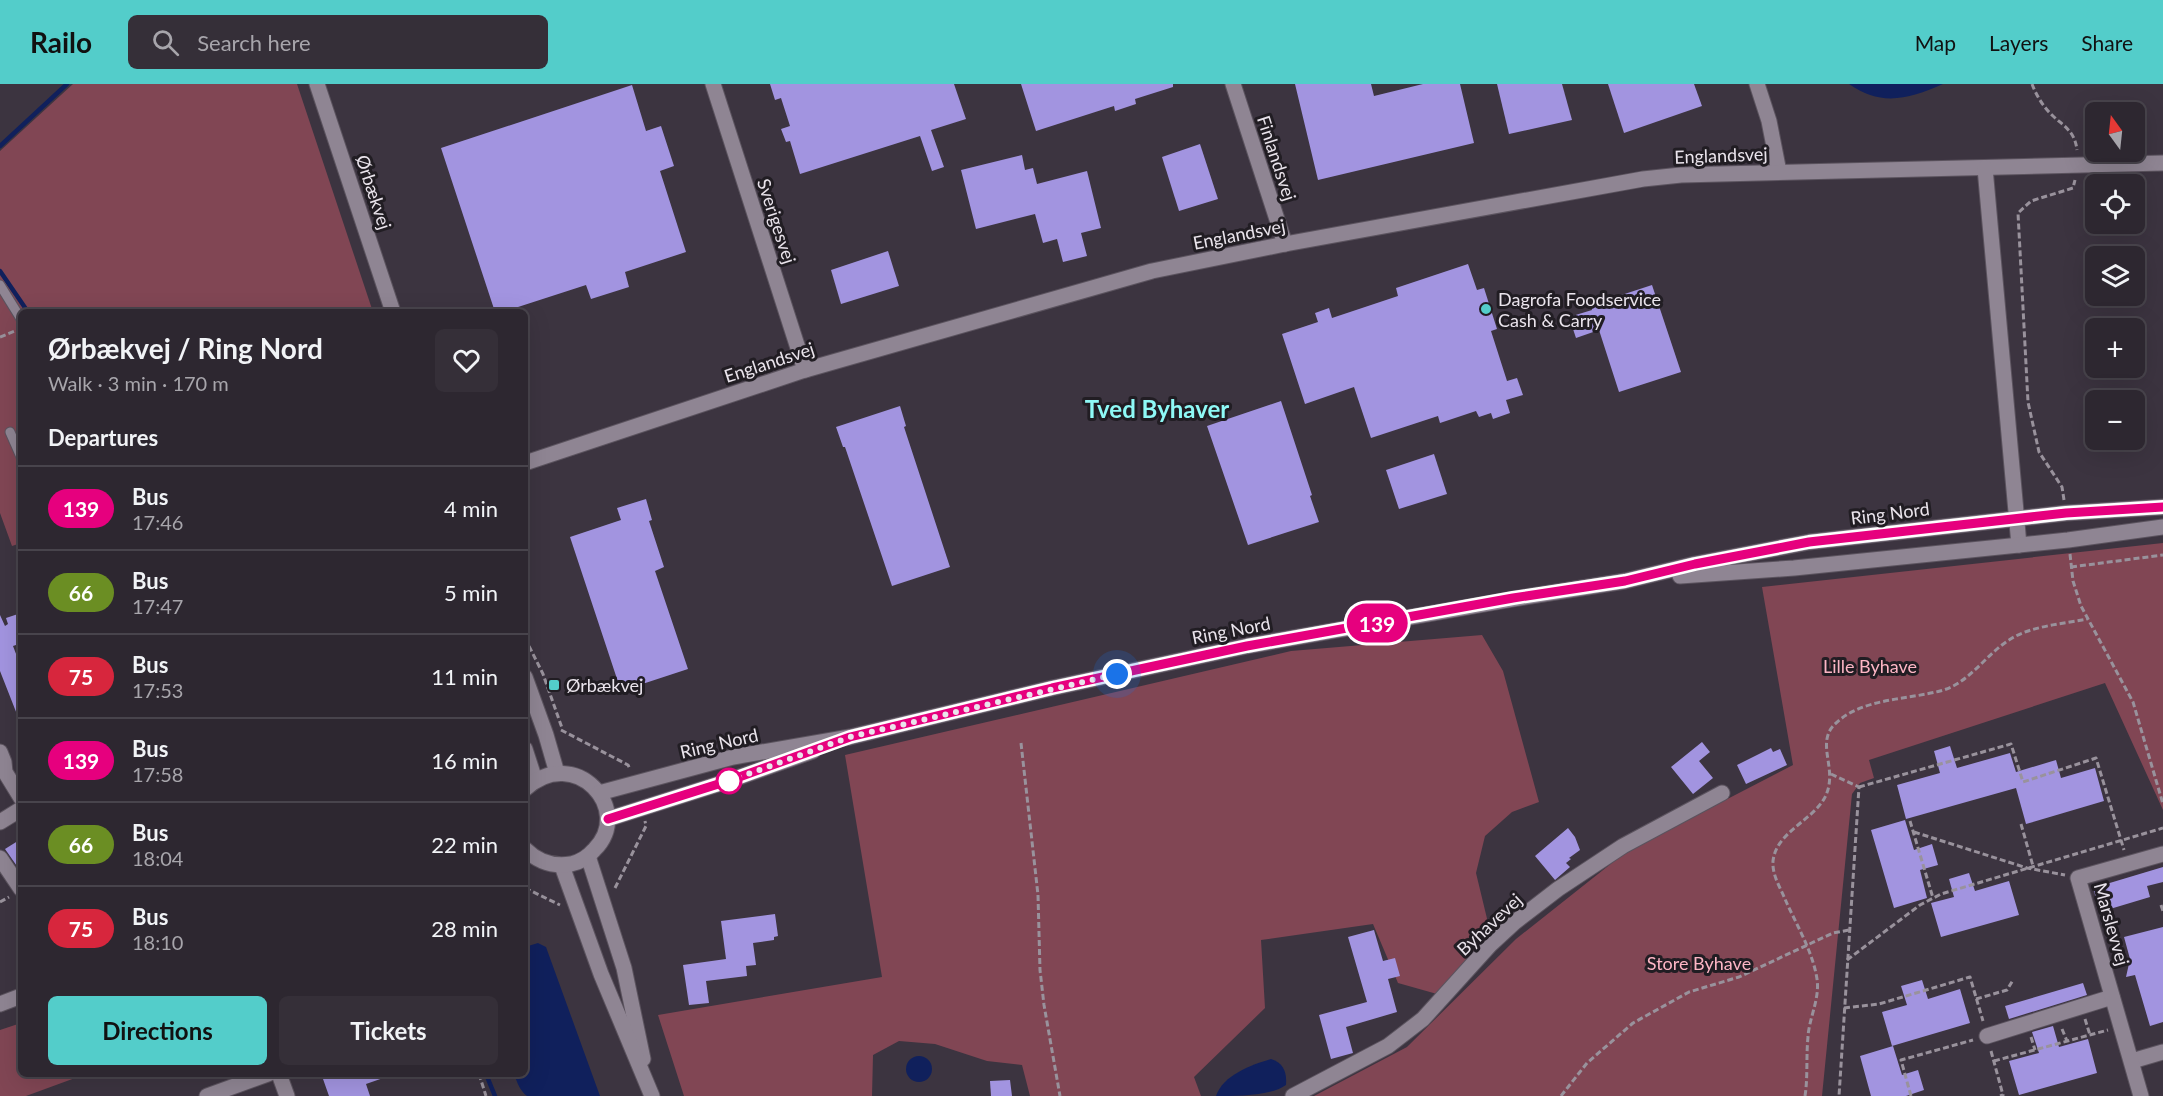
<!DOCTYPE html>
<meta charset="utf-8">
<style>
body{margin:0;font-family:Lato,sans-serif;background:#352f38;color:#f1f3f6;height:100vh;display:flex;flex-direction:column;font-size:22px;white-space:nowrap}
*{box-sizing:border-box;margin:0}
p{font-size:20px;color:#a7a5ab}
.icon{flex:none;width:33px;height:33px;fill:none;stroke:currentColor;stroke-width:2;stroke-linecap:round;stroke-linejoin:round}
.map{position:relative;flex:1;overflow:hidden}
.side{position:absolute;left:18px;top:225px;width:510px;height:768px;display:flex;flex-direction:column;background:#2d2730;border-radius:9px;box-shadow:0 6px 24px #0002,0 0 0 2px #48444c}
.side>*{flex:none}
.badge{padding:0 12px;border-radius:20px;font-size:21px;line-height:39px}
.needle{width:39px;rotate:345deg}
.buttons{position:absolute;left:2085px;top:18px;display:grid;gap:12px}
.buttons a{display:grid;place-items:center;width:60px;height:60px;border-radius:9px;background:#2d2730;box-shadow:0 6px 24px #0002,0 0 0 2px #48444c;font-size:30px}
.you{position:absolute;width:30px;height:30px;margin:-15px;border:4px solid #fff;border-radius:50%;background:#1a73e8;box-shadow:0 0 0 9px #1a73e833}
.map>.badge{position:absolute;translate:-50% -50%;box-shadow:0 0 0 3px #fff}
h2{padding:0 30px;font-size:22px;line-height:54px}
.round{display:grid;place-items:center;flex:none;width:63px;height:63px;border-radius:9px;background:#352f38}
.head{display:flex;align-items:center;justify-content:space-between;height:102px;padding:0 30px}
h1{font-size:28px;font-weight:700;line-height:45px}
.action{display:flex;gap:12px;margin-top:auto;padding:12px 30px}
.action a{flex:1;height:69px;border-radius:9px;background:#53cdca;color:#111;font-size:24px;font-weight:700;line-height:69px;text-align:center}
.action a+a{background:#352f38;color:#f1f3f6}
ul{padding:0;list-style:none}
li{display:flex;align-items:center;gap:18px;height:84px;padding:0 30px;border-top:2px solid #48444c}
li div{flex:1}
li b{display:block;font-size:22px}
li em{font-style:normal}
li .badge{min-width:66px;font-weight:700;text-align:center}
header{display:flex;align-items:center;gap:36px;box-sizing:border-box;height:84px;padding:0 30px;background:#53cdca;color:#111}
header strong{font-size:28px}
nav{display:flex;gap:33px;margin-inline-start:auto;font-size:21px}
.search{width:420px;height:54px;background:#352f38;display:flex;align-items:center;gap:15px;box-sizing:border-box;padding:0 21px;border-radius:9px;color:#a7a5ab;font-size:22px}
.map>svg:first-child{display:block}
.green{fill:#814654}
.water{fill:#10205c}
.lines{fill:none;stroke-linecap:round;stroke-linejoin:round}
.stream{stroke:#10205c;stroke-width:4.5}
.building{fill:#a294e0}
.service-casing{stroke:#5b535e;stroke-width:11}
.minor-casing{stroke:#5b535e;stroke-width:17}
.tertiary-casing{stroke:#5b535e;stroke-width:17}
.secondary-casing{stroke:#5b535e;stroke-width:17}
.path{stroke:#99929c;stroke-width:3;stroke-dasharray:6 3;stroke-linecap:butt}
.service{stroke:#8f8593;stroke-width:9}
.minor{stroke:#8f8593;stroke-width:15}
.tertiary{stroke:#8f8593;stroke-width:15}
.secondary{stroke:#8f8593;stroke-width:15}
.line-casing{stroke:#fff;stroke-width:14}
.line{stroke:#e6007e;stroke-width:9}
.walk{stroke:#eae4ec;stroke-width:6;stroke-dasharray:0 10.8}
.poi-dot{fill:#53cdca;stroke:#211d23;stroke-width:2}
.stop-dot{fill:#fff;stroke:#e6007e;stroke-width:3}
.labels{text-anchor:middle;dominant-baseline:central;stroke-width:6;stroke-linejoin:round;paint-order:stroke}
.street-label{font-size:18px;fill:#eae4ec;stroke:#211d23}
.poi-label{font-size:18px;fill:#eae4ec;stroke:#211d23;text-anchor:start}
.park-label{font-size:18px;fill:#fdb6c5;stroke:#211d23}
.district-label{font-size:24px;font-weight:bold;fill:#8ef9f6;stroke:#211d23}
</style>
<header>
<strong>Railo</strong>
<div class="search"><svg class="icon" aria-label="search" viewBox="0 0 24 24"><circle cx="10" cy="10" r="6"/><path d="M15 15l6 6"/></svg>Search here</div>
<nav><a>Map</a><a>Layers</a><a>Share</a></nav>
</header>
<div class="map">
<svg width="2163" height="1012" viewBox="0 0 2163 1012">
<rect width="100%" height="100%" fill="#3c3440"/>
<g class="green">
<polygon points="73,0 297,0 373,228 21,228 21,459 12,462 0,429 0,67"/>
<polygon points="2163,459 2163,726 2105,599 1869,676 1874,694 1860,699 1852,710 1822,1012 1314,1012 1407,963 1516,855 1627,767 1793,681 1762,503"/>
<polygon points="1482,551 1503,587 1539,718 1512,728 1485,752 1476,789 1490,847 1437,910 1398,899 1373,840 1261,856 1265,924 1194,993 1201,1012 1030,1012 1022,981 987,977 935,960 899,957 873,971 872,1012 684,1012 658,931 882,893 845,671 1291,567"/>
<polygon points="21,939 21,990 86,990 26,1012 0,1012 0,946"/>
</g>
<g class="water">
<path d="M1849,0H1943C1909,15 1881,23 1849,0Z"/>
<path d="M538,859L546,863L600,1012H527C520,1007 517,998 514,990H525V863Z"/>
<circle cx="919" cy="985" r="13"/>
<path d="M1271,975C1284,979 1287,989 1286,1001C1271,1012 1237,1012 1216,1012C1223,991 1251,981 1271,975Z"/>
</g>
<g class="lines">
<g class="stream">
<polyline points="0,62 67,0"/>
<polyline points="0,187 28,228"/>
<polyline points="486,990 495,1012"/>
</g>
</g>
<g class="building">
<polygon points="770,0 954,0 966,35 931,46 944,83 932,87 920,52 800,90 790,57 786,58 781,45 790,42 781,14 775,16"/>
<polygon points="1021,0 1173,0 1173,3 1135,15 1136,20 1115,27 1114,22 1036,47"/>
<polygon points="1295,0 1371,0 1374,12 1423,0 1460,0 1474,59 1318,96"/>
<polygon points="1497,0 1562,0 1572,36 1509,50"/>
<polygon points="1608,0 1694,0 1702,22 1624,49"/>
<polygon points="632,1 646,47 661,42 674,82 660,87 686,168 625,188 629,203 591,215 586,201 503,228 495,228 441,64"/>
<polygon points="1200,60 1218,115 1179,127 1162,73"/>
<polygon points="1022,71 1025,86 1033,84 1037,100 1087,87 1101,144 1081,149 1087,172 1063,178 1057,155 1043,159 1035,130 976,145 961,86"/>
<polygon points="888,167 899,202 841,220 831,186"/>
<polygon points="1468,180 1477,206 1484,204 1497,245 1491,247 1507,297 1517,294 1523,311 1506,316 1510,329 1493,335 1491,329 1479,333 1476,327 1440,339 1438,332 1371,354 1354,303 1305,320 1282,250 1318,238 1315,229 1329,224 1332,234 1398,212 1396,204"/>
<polygon points="1652,201 1681,288 1619,308 1599,246 1576,254 1569,233 1592,226 1591,221"/>
<polygon points="1281,317 1312,411 1310,412 1319,438 1248,461 1207,342"/>
<polygon points="900,322 906,342 904,343 950,483 892,502 845,363 843,363 836,343"/>
<polygon points="1434,370 1447,410 1399,425 1386,386"/>
<polygon points="646,415 652,436 649,437 664,483 655,487 688,585 621,607 570,453 621,436 617,424"/>
<polygon points="21,529 21,571 16,561 13,562 21,583 20,638 0,587 0,531 5,542 8,540 6,534"/>
<polygon points="1702,658 1710,668 1699,677 1713,694 1693,710 1671,683"/>
<polygon points="1950,662 1957,684 2010,669 2016,688 2056,676 2061,694 2095,684 2104,717 2026,740 2016,704 1906,735 1897,701 1940,689 1934,667"/>
<polygon points="1771,664 1773,668 1780,665 1787,681 1746,700 1737,681"/>
<polygon points="1905,736 1914,766 1932,760 1938,781 1920,786 1927,814 1894,824 1871,746"/>
<polygon points="1568,744 1575,753 1580,766 1569,774 1571,775 1566,779 1570,783 1555,796 1535,772"/>
<polygon points="21,755 21,788 5,765"/>
<polygon points="2163,783 2163,798 2147,802 2150,813 2100,828 2093,804"/>
<polygon points="1969,789 1975,807 2009,797 2019,831 1941,853 1931,819 1954,813 1949,795"/>
<polygon points="775,830 778,852 774,853 774,856 753,859 756,881 746,882 747,892 706,897 709,919 689,921 683,881 726,875 721,837"/>
<polygon points="2163,843 2163,938 2150,942 2135,891 2126,893 2130,875 2124,853"/>
<polygon points="1374,846 1383,877 1395,874 1400,892 1388,895 1397,928 1346,943 1353,969 1331,975 1319,931 1367,918 1348,853"/>
<polygon points="1922,896 1928,915 1960,905 1970,939 1892,962 1882,928 1907,921 1901,902"/>
<polygon points="2083,899 2087,911 2009,935 2005,922"/>
<polygon points="2053,942 2059,963 2088,955 2097,989 2019,1011 2009,977 2039,969 2032,948"/>
<polygon points="1893,962 1902,991 1918,986 1924,1006 1906,1012 1871,1012 1860,972"/>
<polygon points="337,990 389,990 389,992 366,1000 370,1012 329,1012 323,995"/>
<polygon points="1010,996 1012,1012 991,1012 990,997"/>
</g>
<g class="lines">
<g class="service-casing">
<g id="service">
<polyline points="0,201 21,235"/>
<polyline points="10,348 21,373"/>
</g>
</g>
<g class="minor-casing">
<g id="minor">
<polyline points="713,0 805,286"/>
<polyline points="1233,0 1285,160"/>
<polyline points="1757,0 1769,37 1779,88"/>
<polyline points="525,379 805,286 1152,187 1285,160 1643,95 1681,91 2163,79"/>
<polyline points="0,668 4,678 5,688 21,714"/>
<polyline points="0,738 21,725"/>
<polyline points="0,774 21,805"/>
<polyline points="1987,952 2112,913"/>
<polyline points="2132,977 2163,968"/>
<polyline points="279,990 287,1012"/>
<polyline points="207,1012 268,990"/>
<polyline points="1293,1012 1388,962 1423,935 1490,861 1515,838 1558,805 1623,762 1722,709"/>
<polyline points="2141,1012 2078,794 2163,770"/>
</g>
</g>
<g class="tertiary-casing">
<g id="tertiary">
<polyline points="317,0 393,228"/>
<polyline points="1985,84 2019,461"/>
<polyline points="525,593 546,651 557,689"/>
<polyline points="525,665 535,696"/>
<polyline points="588,772 624,884 643,975"/>
<polyline points="562,782 601,890 652,1012"/>
</g>
</g>
<g class="secondary-casing">
<g id="secondary">
<polyline points="1680,492 1794,484 2068,456 2163,443"/>
<path d="M525,705C575,659 635,726 594,766C588,773 580,778 571,780C553,783 538,778 525,765"/>
<polyline points="599,709 733,673 850,653 1052,604 1247,562 1513,515 1625,497 1695,480 1809,458 2066,429 2163,423"/>
<polyline points="608,735 731,696 813,667"/>
<polyline points="0,920 21,912"/>
</g>
</g>
<g class="path">
<path d="M2032,0C2036,11 2044,24 2053,32C2065,43 2075,48 2077,66"/>
<polyline points="0,253 15,247"/>
<polyline points="2064,416 2062,403 2039,368 2028,318 2018,129 2031,117 2073,104 2075,96"/>
<polyline points="2070,470 2073,497 2081,522 2133,618 2163,720"/>
<polyline points="2071,483 2163,471"/>
<polyline points="525,554 543,590 562,644"/>
<polyline points="561,646 628,681 630,685"/>
<polyline points="1021,659 1038,811 1040,886 1044,921 1060,1012"/>
<polyline points="1831,690 1859,703 1839,1012"/>
<polyline points="1859,703 2011,660 2023,698 2096,674 2124,766"/>
<polyline points="1910,737 1933,814"/>
<polyline points="2021,740 2033,782"/>
<polyline points="1914,748 2027,784 2065,791"/>
<polyline points="525,804 560,821"/>
<polyline points="615,804 646,742 645,737"/>
<polyline points="0,818 9,813"/>
<polyline points="2161,821 2163,827"/>
<polyline points="1847,876 1920,821 1941,810 2163,744"/>
<polyline points="1976,915 2007,906 2013,896"/>
<polyline points="1844,924 1879,920 1970,893 1983,937"/>
<polyline points="2085,935 2090,951"/>
<polyline points="2062,945 2067,957"/>
<polyline points="2031,953 2035,966"/>
<polyline points="1991,967 2003,1011 2000,1012"/>
<polyline points="1994,977 2108,946"/>
<polyline points="479,990 486,1012"/>
<polyline points="1561,1012 1587,979 1633,939 1689,908 1739,893 1833,849 1849,846"/>
<path d="M1805,1012C1808,993 1806,973 1808,953C1809,934 1820,915 1817,895C1813,868 1796,840 1785,815C1780,803 1772,791 1773,777C1776,749 1811,737 1824,715C1840,687 1815,661 1834,641C1860,614 1906,616 1940,607C1969,600 1985,571 2009,556C2030,542 2062,540 2087,535"/>
<polyline points="1911,1012 1901,976 1973,956"/>
</g>
<use href="#service" class="service"/>
<use href="#minor" class="minor"/>
<use href="#tertiary" class="tertiary"/>
<use href="#secondary" class="secondary"/>
</g>
<g class="lines">
<g class="line-casing">
<polyline id="line" points="608,735 731,696 850,653 1052,604 1247,562 1513,514 1625,497 1695,480 1809,458 2066,429 2163,423"/>
</g>
<use href="#line" class="line"/>
<polyline class="walk" points="729,697 850,653 1117,590"/>
</g>
<g class="poi-dot">
<circle cx="1486" cy="225" r="6"/>
<rect x="548" y="595" width="12" height="12" rx="3"/>
</g>
<circle class="stop-dot" cx="729" cy="697" r="12"/>
<g class="labels">
<g class="street-label">
<text transform="translate(1721 71) rotate(-2)">Englandsvej</text>
<text transform="translate(1277 74) rotate(72)">Finlandsvej</text>
<text transform="translate(374 108) rotate(72)">Ørbækvej</text>
<text transform="translate(777 137) rotate(72)">Sverigesvej</text>
<text transform="translate(1239 150) rotate(-11)">Englandsvej</text>
<text transform="translate(769 278) rotate(-18)">Englandsvej</text>
<text transform="translate(1890 429) rotate(-7)">Ring Nord</text>
<text transform="translate(1231 546) rotate(-11)">Ring Nord</text>
<text transform="translate(719 659) rotate(-13)">Ring Nord</text>
<text transform="translate(1489 840) rotate(-43)">Byhavevej</text>
<text transform="translate(2112 840) rotate(74)">Marslevvej</text>
</g>
<g class="poi-label">
<text x="1498" y="215">Dagrofa Foodservice<tspan x="1498" dy="21">Cash &amp; Carry</tspan></text>
<text x="566" y="601">Ørbækvej</text>
</g>
<g class="park-label">
<text x="1870" y="582">Lille Byhave</text>
<text x="1699" y="879">Store Byhave</text>
</g>
<g class="district-label">
<text x="1157" y="324">Tved Byhaver</text>
</g>
</g>
</svg>
<div class="buttons">
<a><svg class="needle" viewBox="-14 -14 28 28"><path d="M0-13l5 13h-10z" fill="#e53935"/><path d="M0 13l5-13h-10z" fill="#a7a5ab"/></svg></a>
<a><svg class="icon" aria-label="locate" viewBox="0 0 24 24"><circle cx="12" cy="12" r="6"/><path d="M12 2v4M12 18v4M2 12h4M18 12h4"/></svg></a>
<a><svg class="icon" aria-label="layers" viewBox="0 0 24 24"><path d="M12 4l9 5-9 5-9-5zM3 14l9 5 9-5"/></svg></a>
<a>+</a>
<a>−</a>
</div>
<div class="you" style="left:1117px;top:590px"></div>
<b class="badge" style="left:1377px;top:539px;background:#e6007e;color:#fff">139</b>
<section class="side">
<div class="head"><div><h1>Ørbækvej / Ring Nord</h1><p>Walk · 3 min · 170 m</p></div><a class="round"><svg class="icon" aria-label="heart" viewBox="0 0 24 24"><path d="M12 20l-8-8c-3-5 5-10 8-4 3-6 11-1 8 4z"/></svg></a></div>
<h2>Departures</h2>
<ul>
<li><span class="badge" style="background:#e6007e;color:#fff">139</span><div><b>Bus</b><p>17:46</p></div><em>4 min</em></li>
<li><span class="badge" style="background:#6b8e23;color:#fff">66</span><div><b>Bus</b><p>17:47</p></div><em>5 min</em></li>
<li><span class="badge" style="background:#d7263d;color:#fff">75</span><div><b>Bus</b><p>17:53</p></div><em>11 min</em></li>
<li><span class="badge" style="background:#e6007e;color:#fff">139</span><div><b>Bus</b><p>17:58</p></div><em>16 min</em></li>
<li><span class="badge" style="background:#6b8e23;color:#fff">66</span><div><b>Bus</b><p>18:04</p></div><em>22 min</em></li>
<li><span class="badge" style="background:#d7263d;color:#fff">75</span><div><b>Bus</b><p>18:10</p></div><em>28 min</em></li>
</ul>
<div class="action"><a>Directions</a><a>Tickets</a></div>
</section>
</div>
